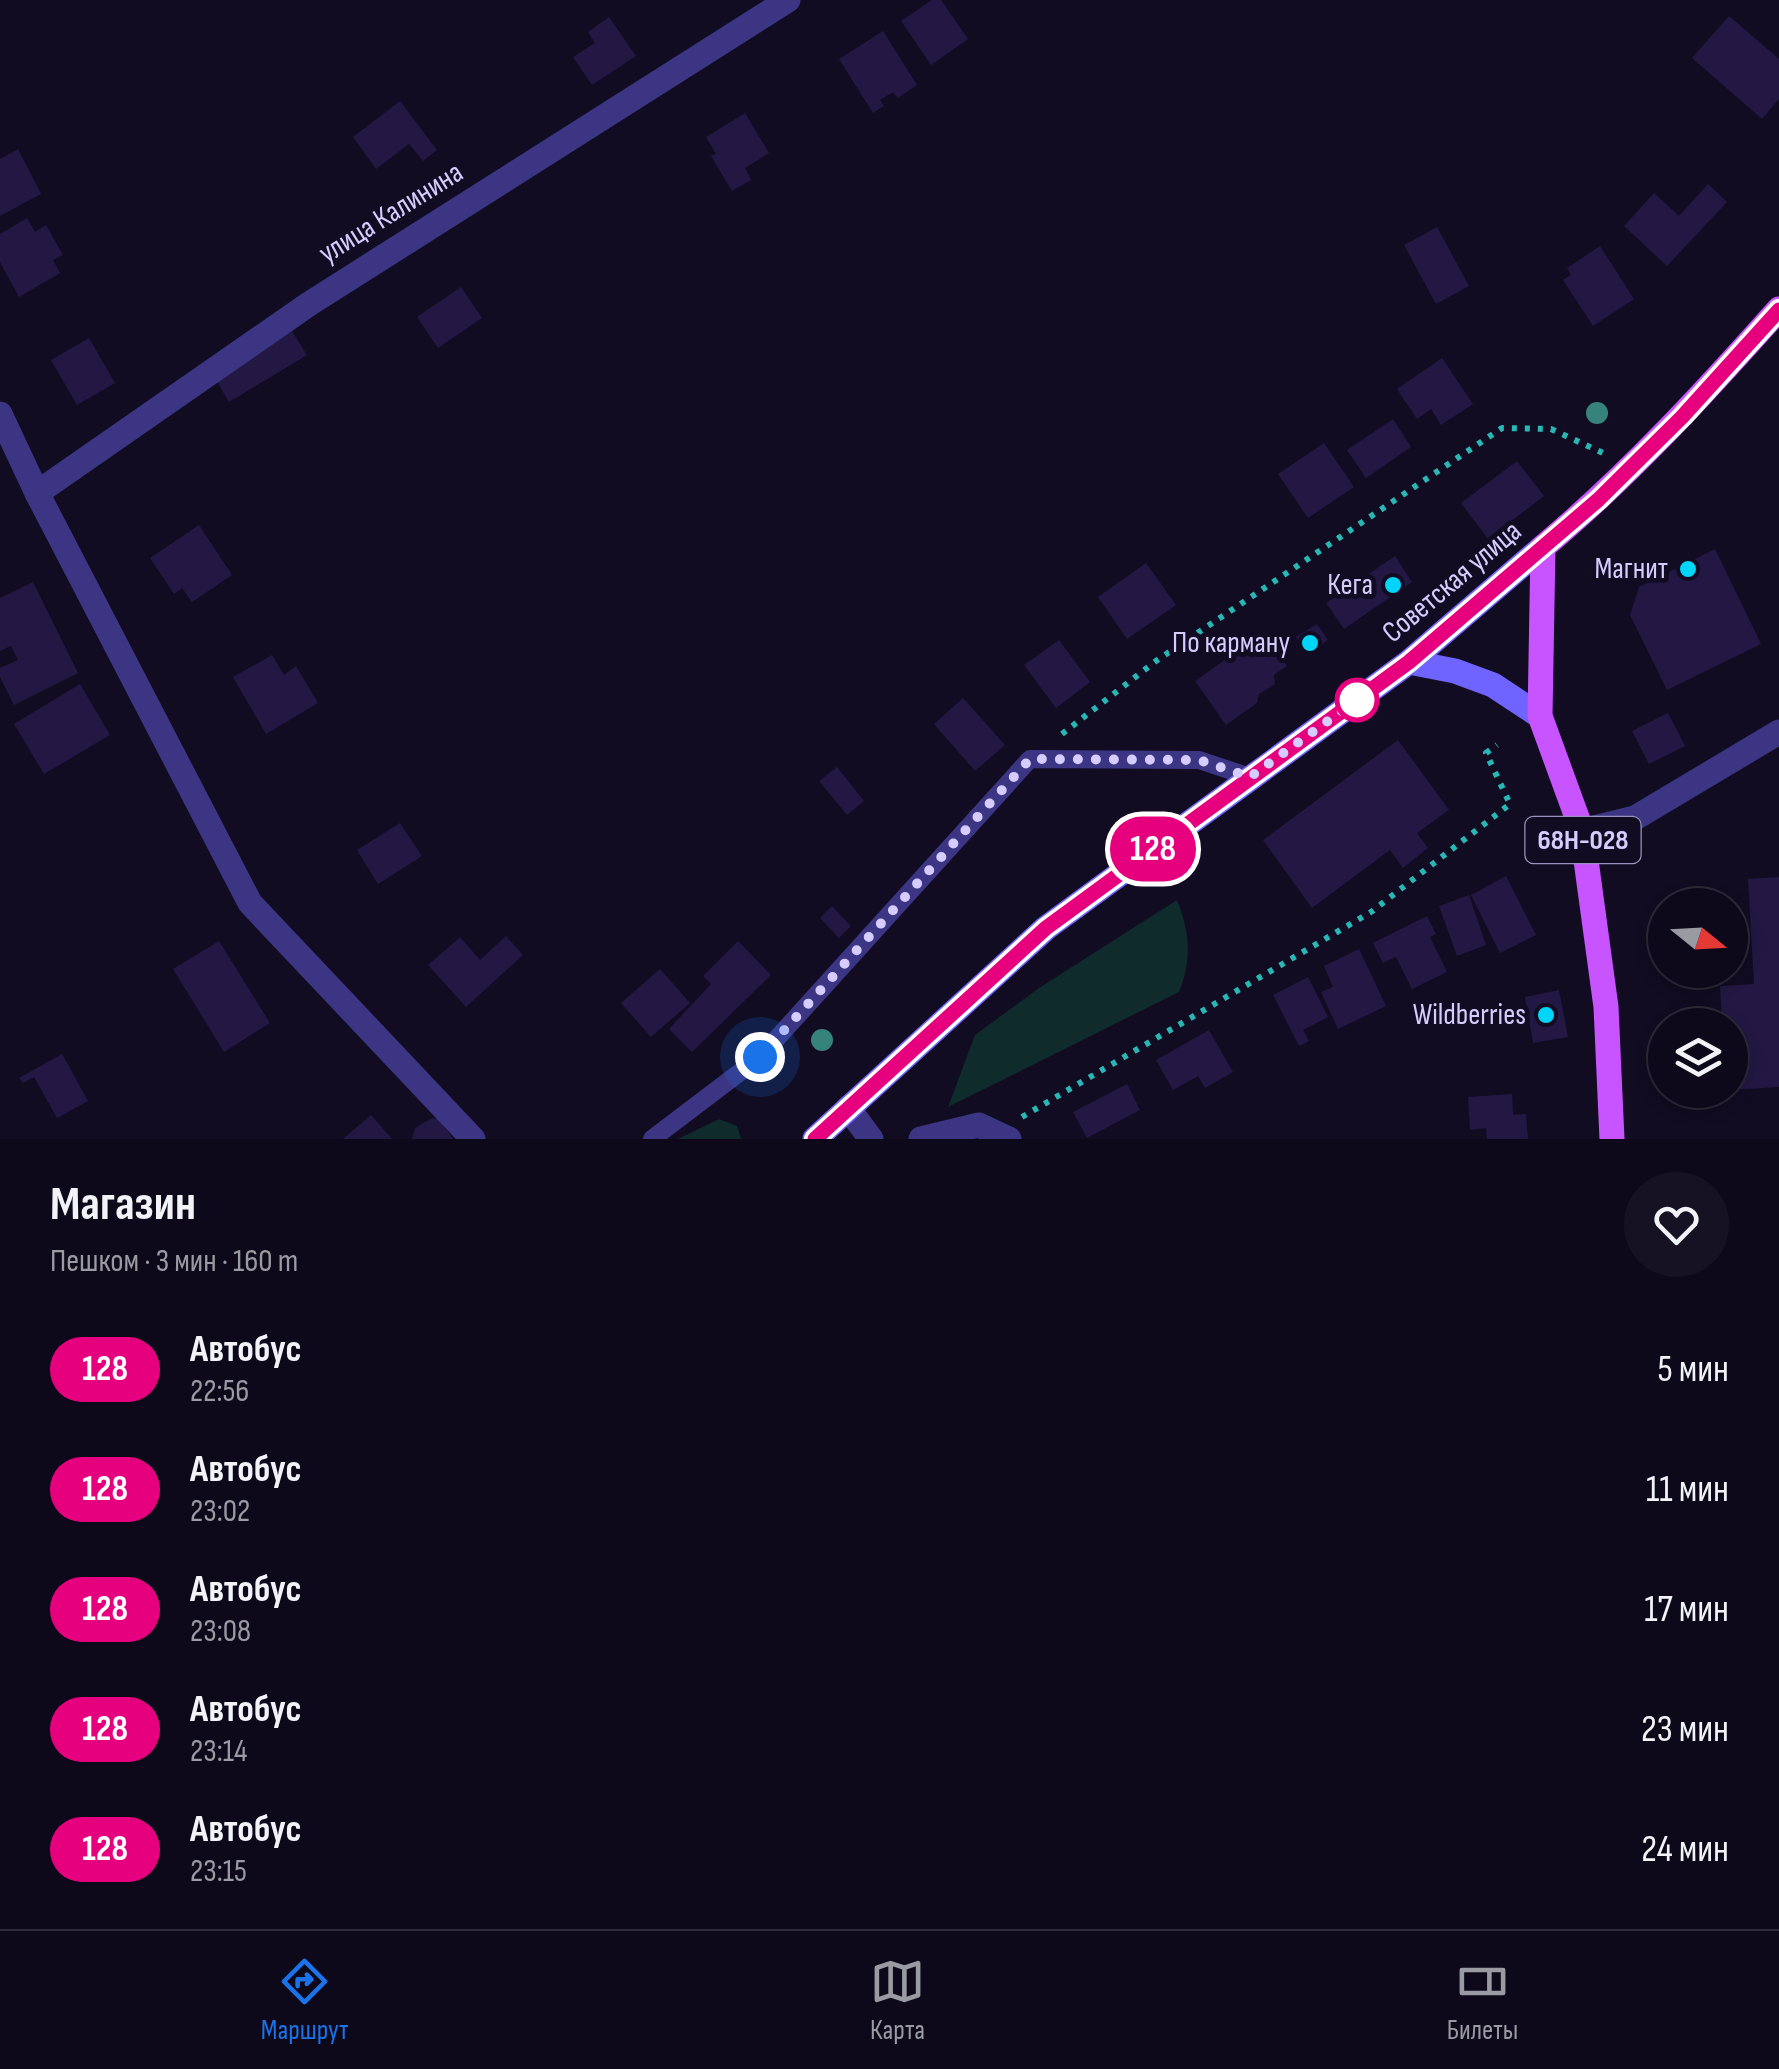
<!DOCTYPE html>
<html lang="ru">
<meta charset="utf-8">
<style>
body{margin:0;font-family:"Sofia Sans Condensed",sans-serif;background:#161223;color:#f1f3f6;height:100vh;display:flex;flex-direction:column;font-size:38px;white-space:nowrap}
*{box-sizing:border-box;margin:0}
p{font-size:32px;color:#9a9aa2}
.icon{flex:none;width:55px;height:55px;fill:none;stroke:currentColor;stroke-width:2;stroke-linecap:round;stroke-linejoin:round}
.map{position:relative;height:1139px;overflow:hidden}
.details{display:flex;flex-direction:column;background:#0d091a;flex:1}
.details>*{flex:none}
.badge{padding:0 20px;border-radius:32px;font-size:35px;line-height:65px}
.needle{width:65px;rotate:108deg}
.fabs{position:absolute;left:1648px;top:888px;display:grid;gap:20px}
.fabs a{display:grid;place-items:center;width:100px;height:100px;border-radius:50%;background:#0d091a;box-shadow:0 5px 15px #0003,0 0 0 2px #2d2a39;font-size:50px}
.you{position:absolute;width:50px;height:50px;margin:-25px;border:8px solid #fff;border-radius:50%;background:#1a73e8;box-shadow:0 0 0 15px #1a73e833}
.map>.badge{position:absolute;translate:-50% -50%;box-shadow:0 0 0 5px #fff}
.round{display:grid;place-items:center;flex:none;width:105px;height:105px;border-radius:52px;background:#161223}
.overview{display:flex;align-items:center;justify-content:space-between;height:170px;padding:0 50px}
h1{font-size:48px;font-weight:700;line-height:75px}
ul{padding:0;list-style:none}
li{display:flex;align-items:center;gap:30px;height:120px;padding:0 50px}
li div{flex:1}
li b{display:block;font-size:38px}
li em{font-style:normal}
li .badge{min-width:110px;font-weight:700;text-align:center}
.tabs{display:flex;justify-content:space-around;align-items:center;height:140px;border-top:2px solid #2d2a39;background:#0d091a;font-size:28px;color:#9a9aa2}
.tabs a{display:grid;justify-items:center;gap:5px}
.tabs .on{color:#1a73e8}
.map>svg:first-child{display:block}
.green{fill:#0f2b2c}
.building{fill:#221843}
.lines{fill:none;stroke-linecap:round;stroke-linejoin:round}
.path{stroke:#29b7b5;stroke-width:6;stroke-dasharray:5 8;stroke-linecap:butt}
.lane{stroke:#3c3583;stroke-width:18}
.street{stroke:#3c3583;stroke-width:25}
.secondary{stroke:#6f64ff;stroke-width:25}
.primary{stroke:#c754ff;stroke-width:25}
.tree{fill:#36837c}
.line-casing{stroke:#fff;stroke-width:22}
.line{stroke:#e6007e;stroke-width:15}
.walk{stroke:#d5cdff;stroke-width:10;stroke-dasharray:0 18}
.poi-dot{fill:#00d4f8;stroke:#110c22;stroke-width:4}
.stop-dot{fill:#fff;stroke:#e6007e;stroke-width:5}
.labels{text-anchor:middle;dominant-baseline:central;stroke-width:10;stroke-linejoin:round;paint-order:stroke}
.shield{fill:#110c22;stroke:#9a93bd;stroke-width:2.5}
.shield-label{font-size:28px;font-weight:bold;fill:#d5cdff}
.street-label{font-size:30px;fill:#d5cdff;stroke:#110c22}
.poi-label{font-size:30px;fill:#d5cdff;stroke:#110c22;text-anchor:end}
</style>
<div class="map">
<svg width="1779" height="1139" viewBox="0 0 1779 1139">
<rect width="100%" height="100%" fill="#110c22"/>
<g class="green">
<path d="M1177,900C1190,933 1192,959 1179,992L948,1107L975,1035L1039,988Z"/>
<polygon points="719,1119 737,1126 741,1139 678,1139"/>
</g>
<g class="building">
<polygon points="932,0 941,0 968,39 931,65 901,21"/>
<polygon points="1729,16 1779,59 1779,99 1762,119 1692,58"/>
<polygon points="609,17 636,56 592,85 573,57 595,43 588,32"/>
<polygon points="883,31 917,85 898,98 893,92 880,100 884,106 873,113 839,59"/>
<polygon points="400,101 437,150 423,161 409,144 376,169 353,137"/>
<polygon points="745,113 769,153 745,168 751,180 732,191 711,156 716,154 706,137"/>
<polygon points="18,149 41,194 0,216 0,159"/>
<polygon points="1708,184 1727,202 1667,266 1624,226 1654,193 1679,216"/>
<polygon points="27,218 35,232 46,225 63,255 53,260 60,273 19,297 0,262 0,234"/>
<polygon points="1437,227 1469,286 1436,304 1404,245"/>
<polygon points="1600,246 1634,299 1593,326 1563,280 1571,275 1567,268"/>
<polygon points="461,287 482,318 438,348 417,317"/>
<polygon points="290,328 307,355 229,402 213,375"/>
<polygon points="89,338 115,383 77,405 51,360"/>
<polygon points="1442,358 1473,404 1441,425 1431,409 1417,419 1397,389"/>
<polygon points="1393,419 1411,447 1366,478 1347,450"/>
<polygon points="1324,443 1354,487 1308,518 1278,474"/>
<polygon points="1517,461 1544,496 1488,539 1461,503"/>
<polygon points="199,525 232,575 192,602 182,588 174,594 150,558"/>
<polygon points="1715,549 1761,644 1667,690 1630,615 1639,587"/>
<polygon points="1395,556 1412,582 1344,629 1326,603"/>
<polygon points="1146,563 1176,605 1127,639 1098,597"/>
<polygon points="33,582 78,673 14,705 0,677 0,668 18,660 11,646 0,651 0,598"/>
<polygon points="1317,624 1328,640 1307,654 1296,637"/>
<polygon points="1264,632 1287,666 1274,675 1275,684 1259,694 1257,703 1226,725 1195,681"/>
<polygon points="1059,640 1090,682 1056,708 1024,665"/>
<polygon points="272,655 284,675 296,666 318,703 266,734 233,677"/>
<polygon points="80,684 110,735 44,774 14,724"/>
<polygon points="963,698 1005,745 975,771 934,724"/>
<polygon points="1668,713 1685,746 1649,764 1632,731"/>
<polygon points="1398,740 1449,810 1417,833 1428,848 1403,868 1390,850 1312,908 1263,840"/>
<polygon points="837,767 864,801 847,815 819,781"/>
<polygon points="400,823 422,856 378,884 357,850"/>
<polygon points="1506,876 1536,935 1500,953 1471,895"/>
<polygon points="1779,877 1779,1087 1730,1090 1730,1025 1722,1025 1720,986 1754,984 1748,879"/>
<polygon points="1469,895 1486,945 1457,956 1439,906"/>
<polygon points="832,906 851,926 839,938 820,918"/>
<polygon points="1427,916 1436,934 1430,937 1447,972 1412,989 1396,957 1383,963 1373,943"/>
<polygon points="506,936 523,955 466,1007 428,965 460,937 480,960"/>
<polygon points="219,941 270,1023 224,1052 173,969"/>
<polygon points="738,941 771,975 692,1052 669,1029 711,984 703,976"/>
<polygon points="1359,949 1386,1006 1338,1029 1321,992 1333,987 1324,966"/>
<polygon points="660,969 690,1003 651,1037 621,1003"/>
<polygon points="1308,977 1328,1017 1303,1030 1309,1041 1299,1046 1273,995"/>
<polygon points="1559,990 1568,1037 1533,1043 1525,997"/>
<polygon points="1209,1030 1233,1072 1205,1088 1198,1076 1173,1090 1156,1060"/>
<polygon points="62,1054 88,1101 57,1118 34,1077 23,1083 19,1078"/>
<polygon points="1127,1084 1140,1110 1087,1138 1073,1112"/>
<polygon points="1512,1094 1513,1115 1526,1114 1528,1139 1487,1139 1486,1128 1470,1130 1468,1097"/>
<polygon points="371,1115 392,1139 343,1139"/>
<polygon points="432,1118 439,1119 453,1139 412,1139 415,1128"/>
</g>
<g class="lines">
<g class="path">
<polyline points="1062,734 1156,661 1502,428 1551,429 1603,453"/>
<polyline points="1022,1117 1371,912 1510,804 1486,753 1497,745"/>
</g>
<polyline class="lane" points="652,1139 760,1057 1030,759 1199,760 1250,777"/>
<g class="street">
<polyline points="0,414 37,493 250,903 473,1139"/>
<polyline points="37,493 309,304 788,0"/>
<polyline points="1582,831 1635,818 1779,732"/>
<polyline points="848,1108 871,1139"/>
<polyline points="921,1139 979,1125 1009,1139"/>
</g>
<g class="secondary">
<polyline points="1409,662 1455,671 1493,685 1540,716"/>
<polyline points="815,1139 1046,928 1409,662 1543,547"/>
</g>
<path class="primary" d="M1612,1139L1606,1007L1582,831L1540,716L1543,547C1629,475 1704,393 1779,309"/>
</g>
<g class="tree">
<circle cx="1597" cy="413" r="11"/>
<circle cx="822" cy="1040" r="11"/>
</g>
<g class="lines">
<g class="line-casing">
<polyline id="line" points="815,1139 1046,928 1409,662 1598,500 1682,417 1779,310"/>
</g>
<use href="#line" class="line"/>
<polyline class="walk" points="760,1057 1030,759 1199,760 1250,777 1357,700"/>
</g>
<g class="poi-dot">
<circle cx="1688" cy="569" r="10"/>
<circle cx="1393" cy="585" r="10"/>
<circle cx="1310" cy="643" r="10"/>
<circle cx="1546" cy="1015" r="10"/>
</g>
<circle class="stop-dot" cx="1357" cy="700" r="20"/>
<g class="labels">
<rect class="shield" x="1525.5" y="817" width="115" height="46" rx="8"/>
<g class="shield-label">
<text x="1583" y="840">68Н-028</text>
</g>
<g class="street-label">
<text transform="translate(391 213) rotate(-32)">улица Калинина</text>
<text transform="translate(1452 582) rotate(-40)">Советская улица</text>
</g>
<g class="poi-label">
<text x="1668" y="569">Магнит</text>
<text x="1373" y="585">Кега</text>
<text x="1290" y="643">По карману</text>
<text x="1526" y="1015">Wildberries</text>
</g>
</g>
</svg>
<div class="fabs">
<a><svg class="needle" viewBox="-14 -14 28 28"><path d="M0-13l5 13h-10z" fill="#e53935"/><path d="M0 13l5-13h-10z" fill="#9a9aa2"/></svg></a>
<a><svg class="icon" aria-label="layers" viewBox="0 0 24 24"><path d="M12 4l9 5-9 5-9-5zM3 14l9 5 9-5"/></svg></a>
</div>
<div class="you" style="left:760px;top:1057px"></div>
<b class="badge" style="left:1153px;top:849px;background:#e6007e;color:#fff">128</b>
</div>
<section class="details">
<div class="overview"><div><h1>Магазин</h1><p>Пешком · 3 мин · 160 m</p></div><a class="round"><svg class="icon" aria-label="heart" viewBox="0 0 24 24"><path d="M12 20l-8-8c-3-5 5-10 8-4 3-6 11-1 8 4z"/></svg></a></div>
<ul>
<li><span class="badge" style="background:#e6007e;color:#fff">128</span><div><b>Автобус</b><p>22:56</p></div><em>5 мин</em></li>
<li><span class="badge" style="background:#e6007e;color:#fff">128</span><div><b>Автобус</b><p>23:02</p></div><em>11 мин</em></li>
<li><span class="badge" style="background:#e6007e;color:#fff">128</span><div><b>Автобус</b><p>23:08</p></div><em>17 мин</em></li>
<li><span class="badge" style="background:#e6007e;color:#fff">128</span><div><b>Автобус</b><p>23:14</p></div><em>23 мин</em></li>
<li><span class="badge" style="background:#e6007e;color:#fff">128</span><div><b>Автобус</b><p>23:15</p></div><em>24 мин</em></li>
</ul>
</section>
<nav class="tabs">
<a class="on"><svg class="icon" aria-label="directions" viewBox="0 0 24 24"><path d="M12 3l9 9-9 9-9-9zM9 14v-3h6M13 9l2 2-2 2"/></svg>Маршрут</a>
<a><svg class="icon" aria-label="map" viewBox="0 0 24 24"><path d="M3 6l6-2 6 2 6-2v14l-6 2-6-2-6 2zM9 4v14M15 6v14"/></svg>Карта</a>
<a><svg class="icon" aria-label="tickets" viewBox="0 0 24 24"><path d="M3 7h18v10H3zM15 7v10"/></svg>Билеты</a>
</nav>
